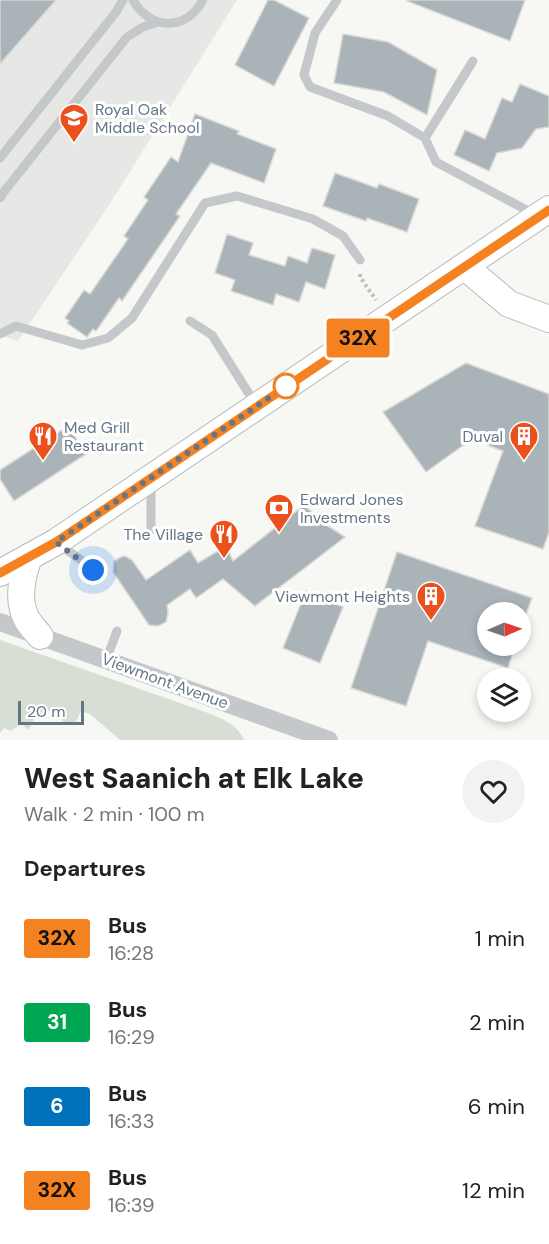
<!DOCTYPE html>
<meta charset="utf-8">
<style>
body{margin:0;font-family:"DM Sans",sans-serif;background:#f2f2f2;color:#222;height:100vh;display:flex;flex-direction:column;font-size:22px;white-space:nowrap}
*{box-sizing:border-box;margin:0}
p{font-size:20px;color:#767676}
.icon{flex:none;width:33px;height:33px;fill:none;stroke:currentColor;stroke-width:2;stroke-linecap:round;stroke-linejoin:round}
.map{position:relative;height:740px;overflow:hidden}
.sheet{display:flex;flex-direction:column;background:#fff;flex:1}
.sheet>*{flex:none}
.badge{padding:0 12px;border-radius:4px;font-size:21px;line-height:39px}
.needle{width:39px;rotate:88deg}
.tools{position:absolute;left:477px;top:602px;display:grid;gap:12px}
.tools a{display:grid;place-items:center;width:54px;height:54px;border-radius:50%;background:#fff;box-shadow:0 3px 9px #0003;font-size:30px}
.scale{position:absolute;left:18px;bottom:15px;width:66px;box-sizing:border-box;padding-left:6px;border:3px solid #647686;border-top:0;font-size:16px;line-height:21px;white-space:nowrap;color:#647686;-webkit-text-stroke:4px #fff;paint-order:stroke}
.you{position:absolute;width:30px;height:30px;margin:-15px;border:4px solid #fff;border-radius:50%;background:#1a73e8;box-shadow:0 0 0 9px #1a73e833}
.map>.badge{position:absolute;translate:-50% -50%;box-shadow:0 0 0 3px #fff}
h2{padding:0 24px;font-size:22px;line-height:54px}
.round{display:grid;place-items:center;flex:none;width:63px;height:63px;border-radius:32px;background:#f2f2f2}
.overview{display:flex;align-items:center;justify-content:space-between;height:102px;padding:0 24px}
h1{font-size:28px;font-weight:800;line-height:45px}
ul{padding:0;list-style:none}
li{display:flex;align-items:center;gap:18px;height:84px;padding:0 24px}
li div{flex:1}
li b{display:block;font-size:22px}
li em{font-style:normal}
li .badge{min-width:66px;font-weight:700;text-align:center}
.map>svg:first-child{display:block}
.built{fill:#e7e8e6}
.green{fill:#d7ded4}
.building{fill:#aab3b8;stroke:#d8d8d5;stroke-width:1.5}
.lines{fill:none;stroke-linecap:round;stroke-linejoin:round}
.secondary-casing{stroke:#b6bbc0;stroke-width:28}
.path{stroke:#bdc0c2;stroke-width:4;stroke-dasharray:3 3;stroke-linecap:butt}
.lane{stroke:#c4c8cb;stroke-width:9}
.street{stroke:#c4c8cb;stroke-width:18}
.secondary{stroke:#fff;stroke-width:26}
.line-casing{stroke:#fff;stroke-width:14}
.line{stroke:#f58220;stroke-width:9}
.walk{stroke:#647686;stroke-width:6;stroke-dasharray:0 10.8}
.stop-dot{fill:#fff;stroke:#f58220;stroke-width:3}
.labels{text-anchor:middle;dominant-baseline:central;stroke-width:6;stroke-linejoin:round;paint-order:stroke}
.poi-label{font-size:16px;fill:#647686;stroke:#fff;text-anchor:start}
.street-label{font-size:16px;fill:#647686;stroke:#fff}
</style>
<div class="map">
<svg width="549" height="740" viewBox="0 0 549 740">
<rect width="100%" height="100%" fill="#f7f7f3"/>
<polygon class="built" points="0,0 237,0 109,205 18,341 0,335"/>
<path class="green" d="M0,640L197,709C215,716 236,721 244,740H120L90,714L81,711L75,724H65L54,709L36,715L29,730L21,724L11,731L4,728L0,733Z"/>
<g class="building">
<polygon points="0,0 56,0 0,64"/>
<polygon points="268,0 274,0 309,18 274,86 235,65"/>
<polygon points="408,0 525,0 510,41 407,1"/>
<polygon points="343,34 388,42 437,70 427,115 384,92 334,83"/>
<polygon points="520,84 549,96 549,127 536,129 522,148 497,153 489,171 454,155 465,130 485,139 502,98 512,102"/>
<polygon points="195,114 239,131 237,134 276,149 264,183 211,163 176,214 180,216 122,301 119,298 96,331 93,329 87,337 67,323 69,321 65,318 84,290 90,294 128,239 124,236 148,200 144,197 171,157 178,162"/>
<polygon points="335,173 377,188 379,184 419,199 407,232 367,218 366,221 323,206"/>
<polygon points="227,234 253,243 249,255 285,266 288,256 307,263 312,248 335,255 325,289 306,282 299,302 276,294 273,305 231,291 235,280 215,273"/>
<polygon points="466,363 549,394 549,532 543,549 475,526 503,451 472,439 426,472 383,412"/>
<polygon points="68,426 86,454 14,501 0,479 0,470"/>
<polygon points="304,505 323,523 345,537 255,606 223,579 196,598 190,589 167,605 168,613 166,622 158,626 149,625 113,572 114,561 121,557 125,556 132,560 146,580 190,550 198,563 226,546 233,561"/>
<polygon points="397,552 532,598 520,630 520,612 488,612 488,645 515,645 508,668 428,641 406,706 351,688"/>
<polygon points="306,591 343,607 320,663 283,648"/>
</g>
<g class="lines">
<g class="secondary-casing">
<g id="secondary">
<polyline points="465,267 509,304 549,319"/>
<path d="M29,557C22,576 16,602 28,621C32,627 36,631 40,636"/>
<polyline points="0,573 56,542 549,209"/>
</g>
</g>
<polyline class="path" points="360,274 360,277 376,300"/>
<g class="lane">
<path d="M133,0C150,30 186,32 203,0"/>
<polyline points="337,0 315,33 304,75 310,87 388,116 425,138 436,162 534,214"/>
<polyline points="425,138 473,61"/>
<polyline points="0,158 116,12 123,0"/>
<polyline points="0,198 3,193 127,37 143,27 158,22"/>
<polyline points="190,321 212,335 256,405"/>
<polyline points="0,334 16,326 82,345 108,338 132,318 205,203 237,196 313,219 343,236 360,260"/>
<polyline points="151,481 151,530"/>
<polyline points="59,544 93,569"/>
<polyline points="106,660 117,631"/>
</g>
<polyline class="street" points="0,622 329,740"/>
<use href="#secondary" class="secondary"/>
</g>
<g class="lines">
<g class="line-casing">
<polyline id="line" points="0,573 56,542 549,210"/>
</g>
<use href="#line" class="line"/>
<polyline class="walk" points="93,570 56,542 294,381 286,386"/>
</g>
<defs>
<g id="school-pin" transform="scale(1.5)"><path d="M0 17L-7.5 6A9.5 9.5 0 1 1 7.5 6Z" fill="#ec501d" stroke="#fff"/><path d="M0-5L7-2L0 1L-7-2ZM-4 1L0 2.5L4 1V4Q0 6-4 4Z" fill="#fff"/></g>
<g id="restaurant-pin" transform="scale(1.5)"><path d="M0 17L-7.5 6A9.5 9.5 0 1 1 7.5 6Z" fill="#ec501d" stroke="#fff"/><path d="M-5-6h1v4h1v-4h1v4h1v-4h1v5L-1.5 .5V6h-2V.5L-5-1ZM5-6V6H3V1.5H1.5Q1.5-4 5-6Z" fill="#fff"/></g>
<g id="building-pin" transform="scale(1.5)"><path d="M0 17L-7.5 6A9.5 9.5 0 1 1 7.5 6Z" fill="#ec501d" stroke="#fff"/><path d="M-4-6H4V6H1V3H-1V6H-4ZM-2.5-4.3h1.7v1.8h-1.7ZM.8-4.3h1.7v1.8H.8ZM-2.5-1h1.7V.8h-1.7ZM.8-1h1.7V.8H.8Z" fill="#fff"/></g>
<g id="bank-pin" transform="scale(1.5)"><path d="M0 17L-7.5 6A9.5 9.5 0 1 1 7.5 6Z" fill="#ec501d" stroke="#fff"/><path d="M-6-4H6V4H-6ZM0-2.3a2.3 2.3 0 1 0 0 4.6a2.3 2.3 0 1 0 0-4.6Z" fill="#fff"/></g>
</defs>
<g fill-rule="evenodd">
<use href="#school-pin" x="74" y="118"/>
<use href="#restaurant-pin" x="43" y="436"/>
<use href="#building-pin" x="524" y="436"/>
<use href="#bank-pin" x="279" y="508"/>
<use href="#restaurant-pin" x="224" y="534"/>
<use href="#building-pin" x="431" y="596"/>
</g>
<circle class="stop-dot" cx="286" cy="386" r="12"/>
<g class="labels">
<g class="poi-label">
<text x="95" y="109">Royal Oak<tspan x="95" dy="18">Middle School</tspan></text>
<text x="64" y="427">Med Grill<tspan x="64" dy="18">Restaurant</tspan></text>
<text x="503" y="436" text-anchor="end">Duval</text>
<text x="300" y="499">Edward Jones<tspan x="300" dy="18">Investments</tspan></text>
<text x="203" y="534" text-anchor="end">The Village</text>
<text x="410" y="596" text-anchor="end">Viewmont Heights</text>
</g>
<g class="street-label">
<text transform="translate(165 681) rotate(20)">Viewmont Avenue</text>
</g>
</g>
</svg>
<div class="tools">
<a><svg class="needle" viewBox="-14 -14 28 28"><path d="M0-13l5 13h-10z" fill="#e53935"/><path d="M0 13l5-13h-10z" fill="#767676"/></svg></a>
<a><svg class="icon" aria-label="layers" viewBox="0 0 24 24"><path d="M12 4l9 5-9 5-9-5zM3 14l9 5 9-5"/></svg></a>
</div>
<div class="scale">20 m</div>
<div class="you" style="left:93px;top:570px"></div>
<b class="badge" style="left:358px;top:338px;background:#f58220;color:#111">32X</b>
</div>
<section class="sheet">
<div class="overview"><div><h1>West Saanich at Elk Lake</h1><p>Walk · 2 min · 100 m</p></div><a class="round"><svg class="icon" aria-label="heart" viewBox="0 0 24 24"><path d="M12 20l-8-8c-3-5 5-10 8-4 3-6 11-1 8 4z"/></svg></a></div>
<h2>Departures</h2>
<ul>
<li><span class="badge" style="background:#f58220;color:#111">32X</span><div><b>Bus</b><p>16:28</p></div><em>1 min</em></li>
<li><span class="badge" style="background:#00a651;color:#fff">31</span><div><b>Bus</b><p>16:29</p></div><em>2 min</em></li>
<li><span class="badge" style="background:#0072bc;color:#fff">6</span><div><b>Bus</b><p>16:33</p></div><em>6 min</em></li>
<li><span class="badge" style="background:#f58220;color:#111">32X</span><div><b>Bus</b><p>16:39</p></div><em>12 min</em></li>
</ul>
</section>
